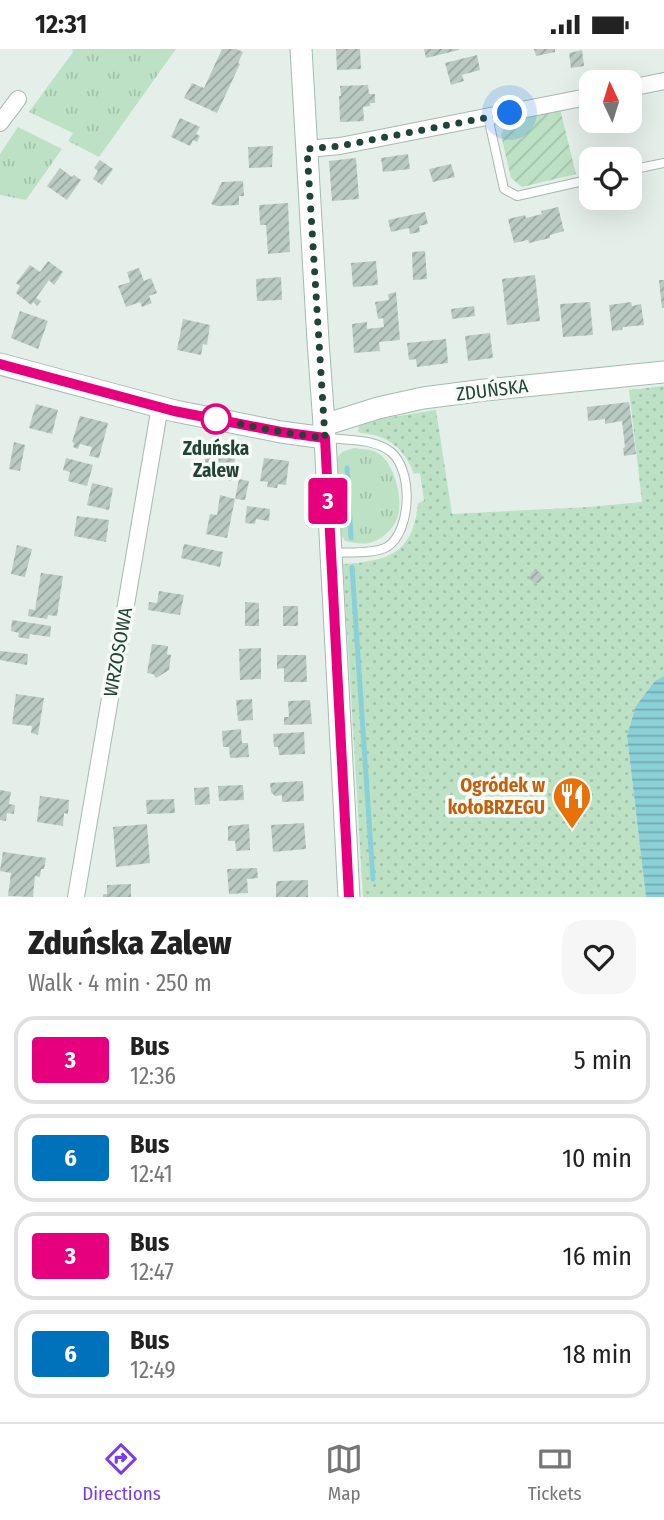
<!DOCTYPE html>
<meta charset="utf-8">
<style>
body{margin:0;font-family:"Fira Sans Condensed",sans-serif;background:#f6f6f6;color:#222;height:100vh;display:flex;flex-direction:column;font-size:26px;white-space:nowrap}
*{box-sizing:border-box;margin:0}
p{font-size:23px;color:#767676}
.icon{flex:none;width:38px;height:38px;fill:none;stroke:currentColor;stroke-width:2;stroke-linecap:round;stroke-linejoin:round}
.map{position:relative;height:848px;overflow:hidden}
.panel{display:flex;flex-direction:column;background:#fff;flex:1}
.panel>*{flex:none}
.badge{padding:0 14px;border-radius:5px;font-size:24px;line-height:46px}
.needle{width:46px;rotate:356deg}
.tools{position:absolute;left:579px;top:21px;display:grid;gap:14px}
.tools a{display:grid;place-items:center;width:63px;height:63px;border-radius:14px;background:#fff;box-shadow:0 7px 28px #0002;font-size:35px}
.you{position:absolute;width:35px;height:35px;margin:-18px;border:5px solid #fff;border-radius:50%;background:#1a73e8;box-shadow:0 0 0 10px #1a73e833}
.map>.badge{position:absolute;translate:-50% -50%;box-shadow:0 0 0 4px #fff}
.round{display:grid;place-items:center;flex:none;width:74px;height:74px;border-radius:21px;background:#f6f6f6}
.head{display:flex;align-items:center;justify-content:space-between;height:119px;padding:0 28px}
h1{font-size:33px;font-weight:800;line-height:52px}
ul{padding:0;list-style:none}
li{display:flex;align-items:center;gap:21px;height:88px;margin:0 14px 10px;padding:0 14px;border:4px solid #e0e0e0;border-radius:21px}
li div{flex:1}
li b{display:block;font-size:26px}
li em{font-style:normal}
li .badge{min-width:77px;font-weight:700;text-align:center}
.status{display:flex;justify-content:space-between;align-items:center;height:49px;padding:0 35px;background:#fff;direction:ltr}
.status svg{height:19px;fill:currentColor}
.dock{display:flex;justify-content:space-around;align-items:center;height:98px;border-top:2px solid #e0e0e0;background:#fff;font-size:19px;color:#767676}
.dock a{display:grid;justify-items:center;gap:4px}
.dock .selected{color:#7c3aed}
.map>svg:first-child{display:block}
.grass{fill:url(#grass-tufts)}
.park{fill:url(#park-dots)}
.garden{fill:url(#garden-furrows)}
.water{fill:url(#water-rules)}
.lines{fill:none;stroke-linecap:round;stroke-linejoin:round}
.stream{stroke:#8bd0d6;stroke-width:5}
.building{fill:url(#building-hatch)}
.lane-casing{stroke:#a7b8b1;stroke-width:10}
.street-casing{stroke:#a7b8b1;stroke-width:18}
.secondary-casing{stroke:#a3bbb1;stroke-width:23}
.lane{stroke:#fff;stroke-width:8}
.street{stroke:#fff;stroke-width:16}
.secondary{stroke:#fff;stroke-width:21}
.line-casing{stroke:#fff;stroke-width:16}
.line{stroke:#e6007e;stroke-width:10}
.walk{stroke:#234238;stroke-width:7;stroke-dasharray:0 12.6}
.stop-dot{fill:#fff;stroke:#e6007e;stroke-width:3.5}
.labels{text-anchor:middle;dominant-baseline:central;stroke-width:7;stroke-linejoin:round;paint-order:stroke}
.street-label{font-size:19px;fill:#234238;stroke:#f6fbf8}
.stop-label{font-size:19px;font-weight:bold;fill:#234238;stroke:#f6fbf8}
.food-label{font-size:19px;font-weight:bold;fill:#c56008;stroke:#f6fbf8;text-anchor:end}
</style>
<div class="status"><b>12:31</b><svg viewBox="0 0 49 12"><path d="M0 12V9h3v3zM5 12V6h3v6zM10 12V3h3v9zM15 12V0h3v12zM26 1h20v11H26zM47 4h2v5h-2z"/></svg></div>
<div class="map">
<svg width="664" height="848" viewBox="0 0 664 848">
<defs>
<pattern id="grass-tufts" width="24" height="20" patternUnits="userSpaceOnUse" patternTransform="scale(1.75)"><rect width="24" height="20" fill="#bde1c5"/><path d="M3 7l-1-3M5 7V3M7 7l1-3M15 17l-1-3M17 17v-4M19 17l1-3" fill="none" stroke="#a2c2aa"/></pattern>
<pattern id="park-dots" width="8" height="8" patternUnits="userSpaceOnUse" patternTransform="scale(1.75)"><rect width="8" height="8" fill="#bde1c5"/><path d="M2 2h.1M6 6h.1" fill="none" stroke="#a2c2aa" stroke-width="1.8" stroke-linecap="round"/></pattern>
<pattern id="garden-furrows" width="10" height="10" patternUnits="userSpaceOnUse" patternTransform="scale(1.75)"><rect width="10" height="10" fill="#bde1c5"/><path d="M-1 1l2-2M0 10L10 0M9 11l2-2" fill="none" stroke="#a2c2aa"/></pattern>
<pattern id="water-rules" width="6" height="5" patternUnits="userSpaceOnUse" patternTransform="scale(1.75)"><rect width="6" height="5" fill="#8bd0d6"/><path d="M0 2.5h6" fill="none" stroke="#71aaaf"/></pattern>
<pattern id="building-hatch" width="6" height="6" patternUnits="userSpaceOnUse" patternTransform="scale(1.75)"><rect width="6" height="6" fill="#bacac3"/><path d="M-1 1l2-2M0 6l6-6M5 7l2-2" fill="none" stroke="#97a69f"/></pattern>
</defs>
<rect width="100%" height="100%" fill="#e5efea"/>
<g class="grass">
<polygon points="72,0 176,0 99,108 68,92 73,84 29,63 73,3"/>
<polygon points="18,78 62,100 26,151 0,146 0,105"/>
<path d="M354,399C361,400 370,400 376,403C395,412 405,454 396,472C392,481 382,490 372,493C364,496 354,494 345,492L340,484L336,410L342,403Z"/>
</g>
<path class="park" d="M664,337V627L655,632L627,687L646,848H363L343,515C389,512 413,505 418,454L424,452L420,424L414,425C407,407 398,395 380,388C373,385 365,385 358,383L359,377L366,372L436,361L452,465L588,458L642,453L629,341Z"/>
<polygon class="garden" points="560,60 576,125 522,138 511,129 501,86 507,72"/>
<polygon class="water" points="664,627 664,848 646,848 627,687 636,657 655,632"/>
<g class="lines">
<g class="stream">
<polyline points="347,419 351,489"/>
<polyline points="352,518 373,830"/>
</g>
</g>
<g class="building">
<polygon points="222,0 236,0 243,3 238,14 240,15 217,64 184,49 192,34 204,39"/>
<polygon points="336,0 360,0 361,20 337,21"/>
<polygon points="424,0 459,0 459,1 426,9"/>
<polygon points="534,0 555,0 555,3 536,7"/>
<polygon points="582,1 584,17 571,19 569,4"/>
<polygon points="477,6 480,21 462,26 464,32 451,36 445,14"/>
<polygon points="368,36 369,45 375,45 375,54 370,54 370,57 363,58 364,72 340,73 339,47 341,47 340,37"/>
<polygon points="180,69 200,78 196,85 200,87 197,93 193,91 190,97 171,88"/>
<polygon points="273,97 272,118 249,119 248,98"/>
<polygon points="408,105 410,120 383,123 381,109"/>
<polygon points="356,109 359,150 332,152 329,112"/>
<polygon points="100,111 113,120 102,136 93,130 98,122 94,119"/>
<polygon points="451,115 455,128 433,133 429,120"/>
<polygon points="60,119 72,128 74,126 81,131 67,151 47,137"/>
<polygon points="243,132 244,147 239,147 239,156 217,157 211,155 222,133"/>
<polygon points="288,154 290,203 268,205 266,176 260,176 259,156"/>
<polygon points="558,158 564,182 550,186 550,189 529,194 528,191 514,194 508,170 525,166 526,169 542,165 541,162"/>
<polygon points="425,163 428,175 419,177 420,183 410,185 409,179 391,183 388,171"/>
<polygon points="425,202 427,230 413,231 412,203"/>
<polygon points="48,212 63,223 54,236 49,231 36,249 41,252 37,257 33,253 31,256 16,244 20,237 16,234 30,216 40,223"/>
<polygon points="376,212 378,236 353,238 351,214"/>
<polygon points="139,219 144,232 151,229 157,244 149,247 152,254 142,258 140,253 126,258 118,237 130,233 127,223"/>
<polygon points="535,226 540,272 507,276 502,230"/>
<polygon points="281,228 282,251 257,252 256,230"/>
<polygon points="659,231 664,231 664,259 662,259"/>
<polygon points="396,243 400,291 379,293 380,302 354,304 352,275 367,273 367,280 384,278 383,269 378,270 375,253 389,251 388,245"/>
<polygon points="590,253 593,286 563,288 560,255"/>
<polygon points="631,253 632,257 641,255 644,276 623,278 622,281 612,282 609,256"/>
<polygon points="474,257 475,267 452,270 451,260"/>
<polygon points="20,262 48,272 38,300 11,289"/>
<polygon points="183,270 210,276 207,296 203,295 201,306 177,301"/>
<polygon points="490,284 493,309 468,312 465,287"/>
<polygon points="446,290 448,314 417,318 416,310 409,311 407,294"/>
<polygon points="629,353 636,405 624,407 623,399 625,398 622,372 605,375 605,370 588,372 587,358"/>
<polygon points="36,355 58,361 52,385 29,379"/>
<polygon points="80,367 108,374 99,409 89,407 92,398 80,395 78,400 73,398 74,394 72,393"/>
<polygon points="14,393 25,396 20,422 9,420"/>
<polygon points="207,399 236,405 231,432 202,426"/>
<polygon points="66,409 93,416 87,437 68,432 70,423 63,421"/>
<polygon points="264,409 289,412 286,436 278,435 277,439 267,438 268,433 260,432"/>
<polygon points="239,430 249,432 245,451 235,450"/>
<polygon points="92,434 113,439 109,461 87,456"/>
<polygon points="220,446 235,450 227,489 206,485 210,465 217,466"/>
<polygon points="247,457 270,460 269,472 256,470 255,475 245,474"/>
<polygon points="77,467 109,471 106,493 74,487"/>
<polygon points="184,495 223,503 220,518 181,509"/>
<polygon points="17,496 32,500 25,528 11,525"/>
<circle cx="536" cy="528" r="6"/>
<polygon points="41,524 63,527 57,567 48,566 47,570 28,567 29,560 35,561"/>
<polygon points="159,542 184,546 180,566 148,561 149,553 157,554"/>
<polygon points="245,553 259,554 259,577 245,577"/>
<rect x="283" y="557" width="15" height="20"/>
<polygon points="12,571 51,577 50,588 30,585 29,590 18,588 19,584 11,582"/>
<polygon points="152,595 168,597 167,605 171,606 169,621 156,629 153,625 147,624"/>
<polygon points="261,599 261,630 240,631 239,600"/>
<polygon points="0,602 28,605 27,616 0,611"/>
<polygon points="277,606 306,606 307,633 284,633 284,619 277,620"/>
<polygon points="16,645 44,649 38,686 31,684 32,677 12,675"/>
<polygon points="252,650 253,671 238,672 236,651"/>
<polygon points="310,651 312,675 284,676 284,668 289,668 288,652"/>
<polygon points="241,680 242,694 248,694 249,708 230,709 229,698 223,698 222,682"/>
<polygon points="304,683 305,705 279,706 278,698 274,698 273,685"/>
<polygon points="303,732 304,752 282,753 282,746 275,747 271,743 270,734"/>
<polygon points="243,736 244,751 219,752 218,737"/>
<polygon points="209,738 210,755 195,756 194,739"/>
<polygon points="0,741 11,743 9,755 15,756 14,765 7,764 6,772 0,771"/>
<polygon points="40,747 69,751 68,765 64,764 63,777 37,773"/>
<polygon points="174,750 175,764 147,765 146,751"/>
<polygon points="304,774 306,800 273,803 271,776"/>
<polygon points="147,775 150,814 116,818 113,778"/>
<polygon points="249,775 250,801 236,802 235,792 228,792 228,777"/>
<polygon points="3,803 46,809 44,820 41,820 40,828 35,827 33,848 8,847 11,824 0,822"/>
<polygon points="257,819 258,829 247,830 248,844 229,845 227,820"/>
<polygon points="308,831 308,848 276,848 276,835 277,832"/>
<polygon points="131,835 131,848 103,848 103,845 107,845 107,836"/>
</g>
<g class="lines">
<g class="lane-casing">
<g id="lane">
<polyline points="488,68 504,140 517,147 592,130"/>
<polyline points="630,121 664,114"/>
<path d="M328,389C348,391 375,390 391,403C413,421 412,482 387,498C375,505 348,503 333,504"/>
</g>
</g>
<g class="street-casing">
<g id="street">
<polyline points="630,39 664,32"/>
<polyline points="0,74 18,50"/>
<polyline points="307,100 340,97 592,47"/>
<polyline points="76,848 160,357"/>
</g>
</g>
<g class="secondary-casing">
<g id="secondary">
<polyline points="301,0 318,292 325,389 349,848"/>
<polyline points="0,315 175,362 281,383 325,389"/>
<polyline points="324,376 378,359 423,349 485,341 664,323"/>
</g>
</g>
<use href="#lane" class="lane"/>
<use href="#street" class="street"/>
<use href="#secondary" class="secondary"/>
</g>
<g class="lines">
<g class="line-casing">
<polyline id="line" points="0,315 174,362 281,383 325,389 349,848"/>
</g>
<use href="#line" class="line"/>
<polyline class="walk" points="216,370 281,383 325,389 307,100 340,97 510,64"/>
</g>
<defs>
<g id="restaurant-pin" transform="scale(2.0125)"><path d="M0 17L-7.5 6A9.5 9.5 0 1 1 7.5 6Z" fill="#e8710a" stroke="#f6fbf8"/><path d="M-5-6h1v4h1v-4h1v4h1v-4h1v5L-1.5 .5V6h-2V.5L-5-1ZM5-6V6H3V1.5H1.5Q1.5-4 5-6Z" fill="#fff"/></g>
</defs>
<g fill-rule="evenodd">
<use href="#restaurant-pin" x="572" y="747"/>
</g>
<circle class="stop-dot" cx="216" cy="370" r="14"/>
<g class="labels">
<g class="street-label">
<text transform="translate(492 341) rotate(-7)">ZDUŃSKA</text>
<text transform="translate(118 603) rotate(-80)">WRZOSOWA</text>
</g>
<g class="stop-label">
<text x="216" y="399">Zduńska<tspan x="216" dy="22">Zalew</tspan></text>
</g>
<g class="food-label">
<text x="545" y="736">Ogródek w<tspan x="545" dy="22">kołoBRZEGU</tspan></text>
</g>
</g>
</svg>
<div class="tools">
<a><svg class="needle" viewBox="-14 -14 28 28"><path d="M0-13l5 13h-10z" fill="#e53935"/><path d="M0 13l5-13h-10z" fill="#767676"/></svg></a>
<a><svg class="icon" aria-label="locate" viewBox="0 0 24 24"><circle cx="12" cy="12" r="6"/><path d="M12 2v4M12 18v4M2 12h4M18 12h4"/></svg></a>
</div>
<div class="you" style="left:510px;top:64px"></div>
<b class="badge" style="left:328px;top:452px;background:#e6007e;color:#fff">3</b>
</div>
<section class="panel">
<div class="head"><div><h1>Zduńska Zalew</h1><p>Walk · 4 min · 250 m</p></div><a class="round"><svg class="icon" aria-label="heart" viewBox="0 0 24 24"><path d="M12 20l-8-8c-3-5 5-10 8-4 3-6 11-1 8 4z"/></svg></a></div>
<ul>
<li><span class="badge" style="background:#e6007e;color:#fff">3</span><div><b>Bus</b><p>12:36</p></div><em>5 min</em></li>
<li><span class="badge" style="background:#0072bc;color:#fff">6</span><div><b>Bus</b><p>12:41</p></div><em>10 min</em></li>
<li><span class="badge" style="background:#e6007e;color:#fff">3</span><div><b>Bus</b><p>12:47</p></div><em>16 min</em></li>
<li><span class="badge" style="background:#0072bc;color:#fff">6</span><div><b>Bus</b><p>12:49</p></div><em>18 min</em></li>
</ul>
</section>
<nav class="dock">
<a class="selected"><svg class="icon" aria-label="directions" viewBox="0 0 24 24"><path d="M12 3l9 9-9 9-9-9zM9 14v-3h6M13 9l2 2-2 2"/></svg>Directions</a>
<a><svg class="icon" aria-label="map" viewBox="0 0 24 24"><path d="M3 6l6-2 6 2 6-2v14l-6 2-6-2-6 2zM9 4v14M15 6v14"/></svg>Map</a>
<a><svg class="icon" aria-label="tickets" viewBox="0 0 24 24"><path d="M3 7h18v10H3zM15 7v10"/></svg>Tickets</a>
</nav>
